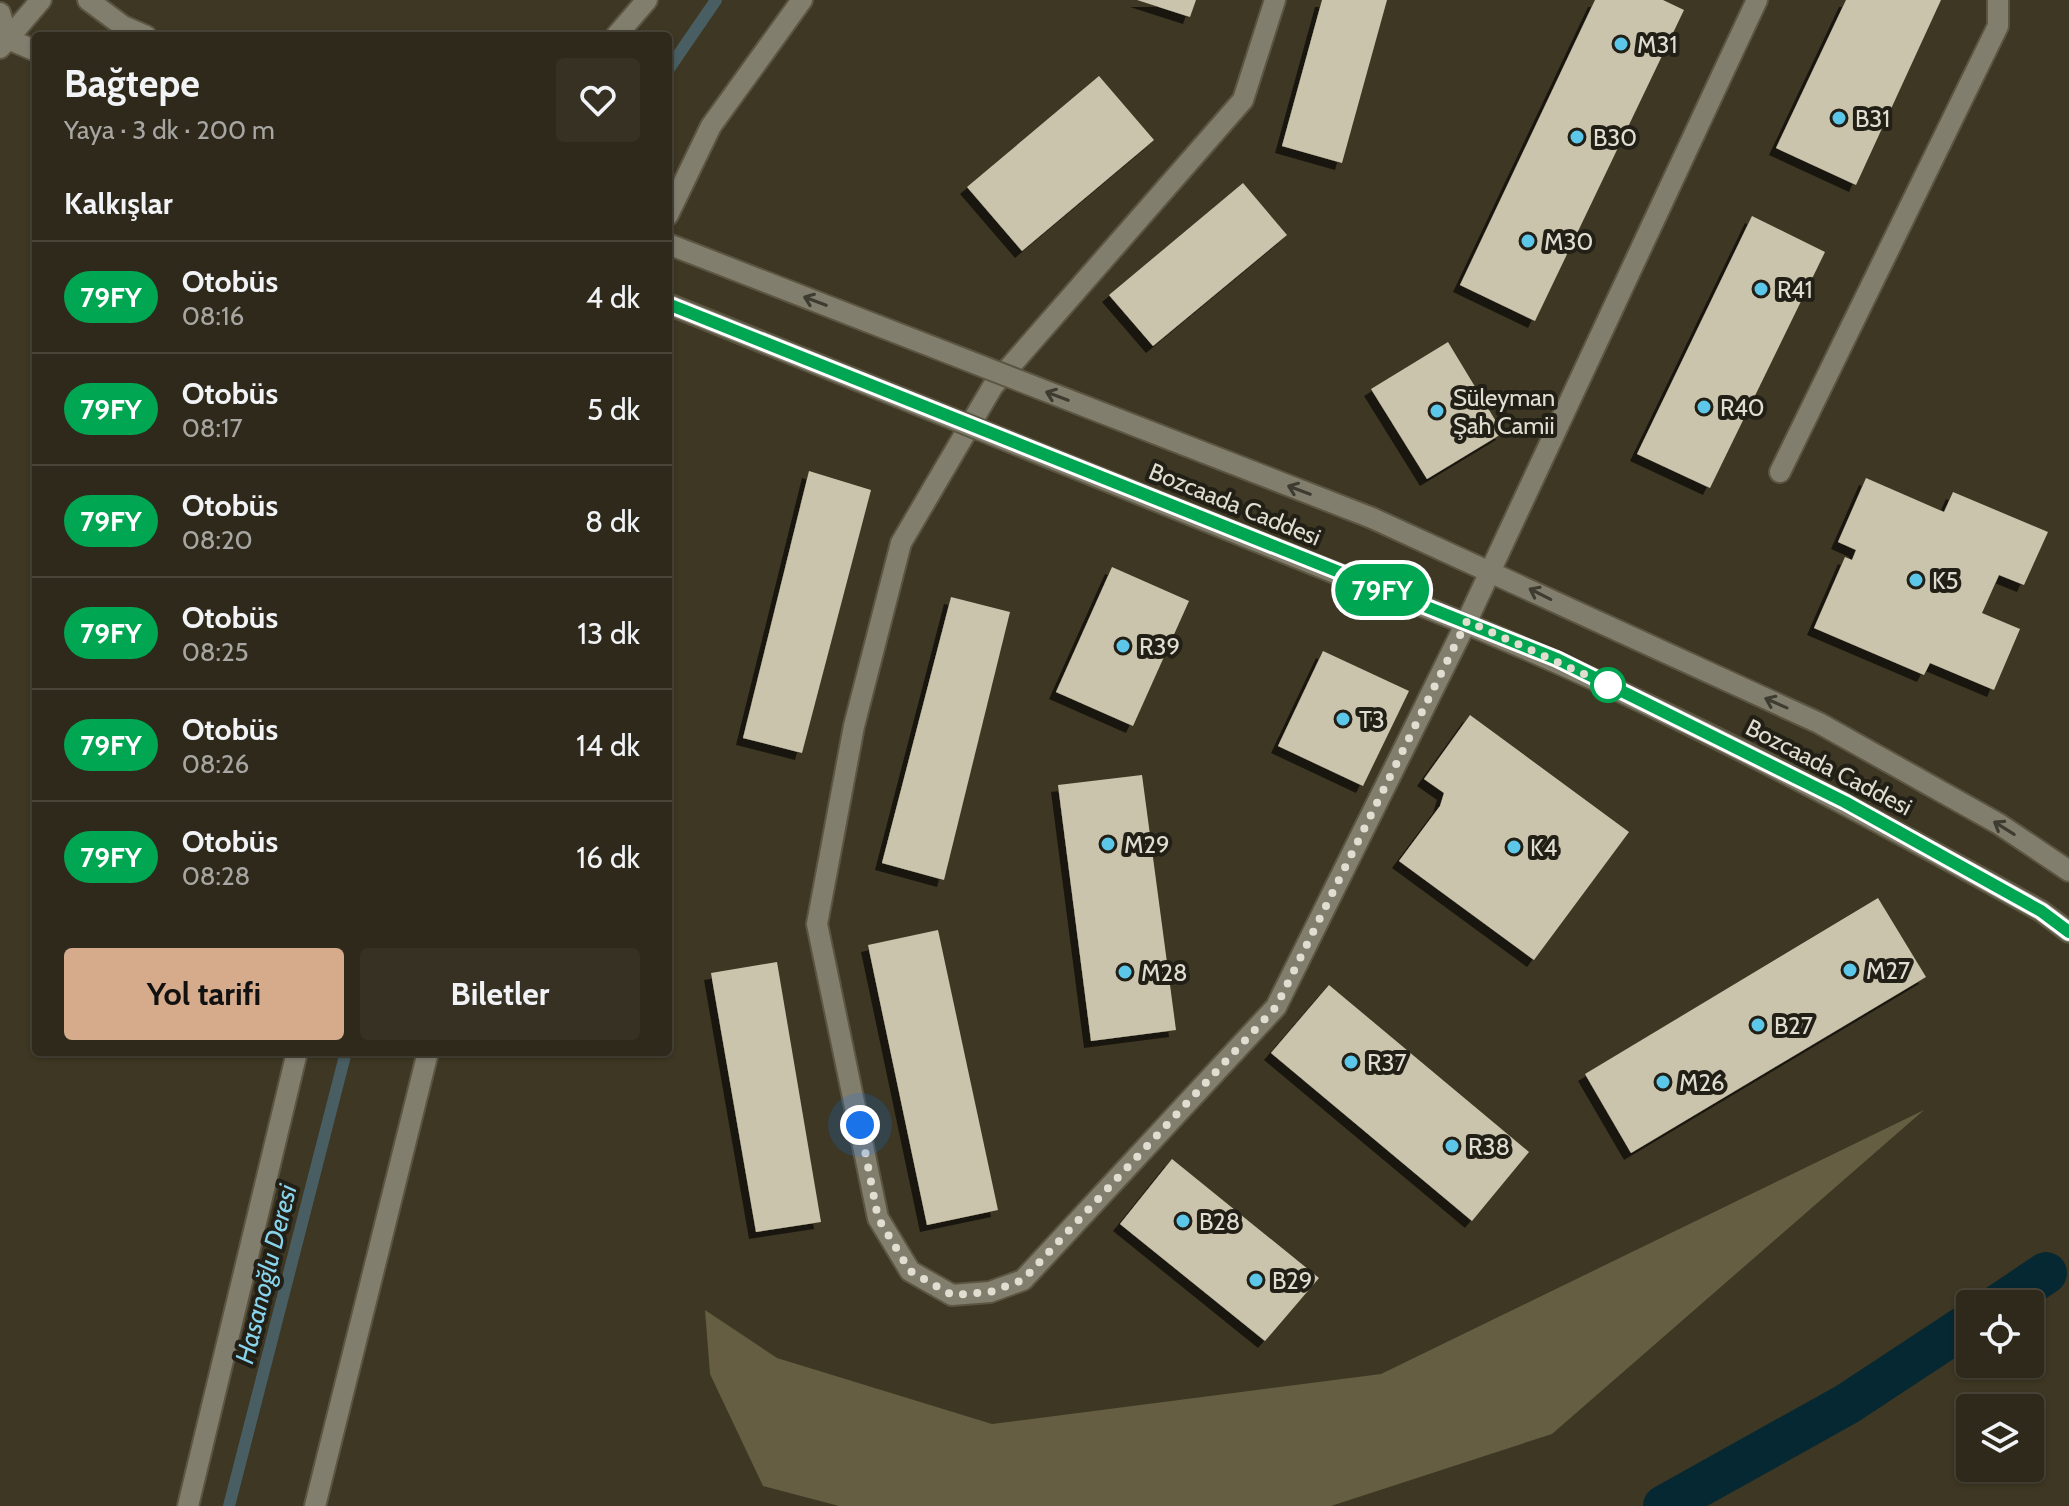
<!DOCTYPE html>
<html lang="tr">
<meta charset="utf-8">
<style>
body{margin:0;font-family:Cabin,sans-serif;background:#363123;color:#f1f3f6;height:100vh;display:flex;flex-direction:column;font-size:30px;white-space:nowrap}
*{box-sizing:border-box;margin:0}
p{font-size:26px;color:#a7a6a2}
.icon{flex:none;width:44px;height:44px;fill:none;stroke:currentColor;stroke-width:2;stroke-linecap:round;stroke-linejoin:round}
.map{position:relative;flex:1;overflow:hidden}
.details{position:absolute;left:32px;top:32px;width:640px;height:1024px;display:flex;flex-direction:column;background:#2e291a;border-radius:8px;box-shadow:0 2px 6px #0004,0 0 0 2px #494539}
.details>*{flex:none}
.badge{padding:0 16px;border-radius:26px;font-size:28px;line-height:52px}
.buttons{position:absolute;left:1956px;top:1290px;display:grid;gap:16px}
.buttons a{display:grid;place-items:center;width:88px;height:88px;border-radius:8px;background:#2e291a;box-shadow:0 2px 6px #0004,0 0 0 2px #494539;font-size:40px}
.you{position:absolute;width:40px;height:40px;margin:-20px;border:6px solid #fff;border-radius:50%;background:#1a73e8;box-shadow:0 0 0 12px #1a73e833}
.map>.badge{position:absolute;translate:-50% -50%;box-shadow:0 0 0 4px #fff}
h2{padding:0 32px;font-size:30px;line-height:72px}
.round{display:grid;place-items:center;flex:none;width:84px;height:84px;border-radius:8px;background:#363123}
.headline{display:flex;align-items:center;justify-content:space-between;height:136px;padding:0 32px}
h1{font-size:38px;font-weight:700;line-height:60px}
.action{display:flex;gap:16px;margin-top:auto;padding:16px 32px}
.action a{flex:1;height:92px;border-radius:8px;background:#d6ab8b;color:#111;font-size:32px;font-weight:700;line-height:92px;text-align:center}
.action a+a{background:#363123;color:#f1f3f6}
ul{padding:0;list-style:none}
li{display:flex;align-items:center;gap:24px;height:112px;padding:0 32px;border-top:2px solid #494539}
li div{flex:1}
li b{display:block;font-size:30px}
li em{font-style:normal}
li .badge{min-width:88px;font-weight:700;text-align:center}
.map>svg:first-child{display:block}
.green{fill:#665e42}
.lines{fill:none;stroke-linecap:round;stroke-linejoin:round}
.stream{stroke:#485e62;stroke-width:12}
.canal{stroke:#062832;stroke-width:42}
.building{fill:#cbc4ac;filter:url(#shadow)}
.minor-casing{stroke:#5b5542;stroke-width:24}
.minor{stroke:#827e6e;stroke-width:20}
.minor-bridge-casing{stroke:#5b5542;stroke-width:24;stroke-linecap:butt}
.minor-bridge{stroke:#827e6e;stroke-width:20}
.oneway{stroke:#3e3c30}
.line-casing{stroke:#fff;stroke-width:18}
.line{stroke:#00a651;stroke-width:12}
.walk{stroke:#e1ddd1;stroke-width:8;stroke-dasharray:0 14.4}
.poi-dot{fill:#5cc7e8;stroke:#211f16;stroke-width:3}
.stop-dot{fill:#fff;stroke:#00a651;stroke-width:4}
.labels{text-anchor:middle;dominant-baseline:central;stroke-width:8;stroke-linejoin:round;paint-order:stroke}
.poi-label{font-size:24px;fill:#e1ddd1;stroke:#211f16;text-anchor:start}
.street-label{font-size:24px;fill:#e1ddd1;stroke:#211f16}
.water-label{font-size:26px;font-style:italic;fill:#89d4ed;stroke:#211f16}
</style>
<div class="map">
<svg width="2069" height="1506" viewBox="0 0 2069 1506">
<defs>
<filter id="shadow"><feDropShadow dx="-7" dy="7" stdDeviation="0" flood-color="#0009"/></filter>
</defs>
<rect width="100%" height="100%" fill="#3d3723"/>
<polygon class="green" points="1924,1110 1552,1434 1331,1506 839,1506 763,1486 710,1374 705,1310 777,1358 992,1424 1381,1374"/>
<g class="lines">
<g class="stream">
<polyline points="668,70 716,0"/>
<polyline points="229,1506 346,1052"/>
</g>
<g class="canal">
<polyline points="2000,1304 2046,1273"/>
<polyline points="1664,1506 1847,1404 1970,1323"/>
</g>
</g>
<g class="building">
<polygon points="1137,0 1196,0 1190,17"/>
<polygon points="1322,0 1387,0 1342,163 1282,146"/>
<polygon points="1595,0 1663,0 1684,10 1535,321 1460,285"/>
<polygon points="1846,0 1941,0 1856,185 1776,148"/>
<polygon points="1099,76 1154,140 1022,251 967,187"/>
<polygon points="1243,183 1287,235 1153,346 1109,295"/>
<polygon points="1752,216 1825,252 1710,488 1637,454"/>
<polygon points="1448,342 1503,433 1427,479 1371,389"/>
<polygon points="809,471 871,490 802,753 743,738"/>
<polygon points="1866,478 1944,512 1953,492 2048,532 2024,585 1999,575 1982,613 2020,629 1994,690 1930,663 1924,675 1814,628 1845,557 1852,560 1856,550 1838,542"/>
<polygon points="1112,567 1189,601 1133,726 1056,692"/>
<polygon points="951,597 1010,612 944,880 882,863"/>
<polygon points="1323,651 1409,691 1363,786 1278,746"/>
<polygon points="1470,715 1629,832 1534,960 1399,861 1440,806 1444,793 1424,779"/>
<polygon points="1142,775 1176,1030 1091,1041 1058,785"/>
<polygon points="1878,898 1926,977 1631,1153 1585,1074"/>
<polygon points="938,930 998,1210 927,1225 868,945"/>
<polygon points="777,962 821,1222 756,1232 711,973"/>
<polygon points="1329,985 1529,1152 1472,1221 1271,1053"/>
<polygon points="1172,1159 1319,1278 1265,1341 1120,1224"/>
</g>
<g class="lines">
<g class="minor-casing">
<g id="minor">
<polyline points="88,0 123,26 146,36"/>
<polyline points="1275,0 1243,100 993,386 901,543 854,726 817,924 878,1218 910,1271 952,1295 990,1292 1023,1280 1276,1007 1467,621 1757,0"/>
<polyline points="0,13 8,39"/>
<polyline points="616,36 647,0"/>
<polyline points="8,39 36,51"/>
<polyline points="0,48 41,0"/>
<polyline points="668,215 711,126 802,0"/>
<polyline points="1780,472 1998,26 1998,0"/>
<polyline points="1372,518 1819,723 1999,824 2069,871"/>
<path d="M1350,579C1592,666 1817,787 2041,911L2069,932"/>
<polyline points="188,1506 297,1052"/>
<polyline points="315,1506 428,1052"/>
</g>
</g>
<use href="#minor" class="minor"/>
<g class="minor-bridge-casing">
<g id="minor-bridge">
<polyline points="668,244 1372,518"/>
<polyline points="668,304 1350,579"/>
</g>
</g>
<use href="#minor-bridge" class="minor-bridge"/>
</g>
<defs><path id="oneway-shaft" d="M-6 0H5M1.5-3L5.5 0L1.5 3" fill="none" stroke-width="1.6" stroke-linecap="round" stroke-linejoin="round" transform="scale(2)"/></defs>
<g class="oneway">
<use href="#oneway-shaft" transform="translate(815 301) rotate(-159)"/>
<use href="#oneway-shaft" transform="translate(1057 396) rotate(-159)"/>
<use href="#oneway-shaft" transform="translate(1299 490) rotate(-159)"/>
<use href="#oneway-shaft" transform="translate(1540 594) rotate(-153)"/>
<use href="#oneway-shaft" transform="translate(1776 703) rotate(-156)"/>
<use href="#oneway-shaft" transform="translate(2004 828) rotate(-148)"/>
</g>
<g class="lines">
<g class="line-casing">
<polyline id="line" points="668,304 1557,659 1845,802 2041,911 2069,932"/>
</g>
<use href="#line" class="line"/>
<polyline class="walk" points="860,1125 878,1218 910,1271 952,1295 990,1292 1023,1280 1276,1007 1467,621 1608,685"/>
</g>
<g class="poi-dot">
<circle cx="1621" cy="44" r="8"/>
<circle cx="1839" cy="118" r="8"/>
<circle cx="1577" cy="137" r="8"/>
<circle cx="1528" cy="241" r="8"/>
<circle cx="1761" cy="289" r="8"/>
<circle cx="1704" cy="407" r="8"/>
<circle cx="1437" cy="411" r="8"/>
<circle cx="1916" cy="580" r="8"/>
<circle cx="1123" cy="646" r="8"/>
<circle cx="1343" cy="719" r="8"/>
<circle cx="1108" cy="844" r="8"/>
<circle cx="1514" cy="847" r="8"/>
<circle cx="1850" cy="970" r="8"/>
<circle cx="1125" cy="972" r="8"/>
<circle cx="1758" cy="1025" r="8"/>
<circle cx="1351" cy="1062" r="8"/>
<circle cx="1663" cy="1082" r="8"/>
<circle cx="1452" cy="1146" r="8"/>
<circle cx="1183" cy="1221" r="8"/>
<circle cx="1256" cy="1280" r="8"/>
</g>
<circle class="stop-dot" cx="1608" cy="685" r="16"/>
<g class="labels">
<g class="poi-label">
<text x="1637" y="44">M31</text>
<text x="1855" y="118">B31</text>
<text x="1593" y="137">B30</text>
<text x="1544" y="241">M30</text>
<text x="1777" y="289">R41</text>
<text x="1453" y="397">Süleyman<tspan x="1453" dy="28">Şah Camii</tspan></text>
<text x="1720" y="407">R40</text>
<text x="1932" y="580">K5</text>
<text x="1139" y="646">R39</text>
<text x="1359" y="719">T3</text>
<text x="1124" y="844">M29</text>
<text x="1530" y="847">K4</text>
<text x="1866" y="970">M27</text>
<text x="1141" y="972">M28</text>
<text x="1774" y="1025">B27</text>
<text x="1367" y="1062">R37</text>
<text x="1679" y="1082">M26</text>
<text x="1468" y="1146">R38</text>
<text x="1199" y="1221">B28</text>
<text x="1272" y="1280">B29</text>
</g>
<g class="street-label">
<text transform="translate(1235 504) rotate(22)">Bozcaada Caddesi</text>
<text transform="translate(1829 767) rotate(27)">Bozcaada Caddesi</text>
</g>
<g class="water-label">
<text transform="translate(266 1274) rotate(-76)">Hasanoğlu Deresi</text>
</g>
</g>
</svg>
<div class="buttons">
<a><svg class="icon" aria-label="locate" viewBox="0 0 24 24"><circle cx="12" cy="12" r="6"/><path d="M12 2v4M12 18v4M2 12h4M18 12h4"/></svg></a>
<a><svg class="icon" aria-label="layers" viewBox="0 0 24 24"><path d="M12 4l9 5-9 5-9-5zM3 14l9 5 9-5"/></svg></a>
</div>
<div class="you" style="left:860px;top:1125px"></div>
<b class="badge" style="left:1382px;top:590px;background:#00a651;color:#fff">79FY</b>
<section class="details">
<div class="headline"><div><h1>Bağtepe</h1><p>Yaya · 3 dk · 200 m</p></div><a class="round"><svg class="icon" aria-label="heart" viewBox="0 0 24 24"><path d="M12 20l-8-8c-3-5 5-10 8-4 3-6 11-1 8 4z"/></svg></a></div>
<h2>Kalkışlar</h2>
<ul>
<li><span class="badge" style="background:#00a651;color:#fff">79FY</span><div><b>Otobüs</b><p>08:16</p></div><em>4 dk</em></li>
<li><span class="badge" style="background:#00a651;color:#fff">79FY</span><div><b>Otobüs</b><p>08:17</p></div><em>5 dk</em></li>
<li><span class="badge" style="background:#00a651;color:#fff">79FY</span><div><b>Otobüs</b><p>08:20</p></div><em>8 dk</em></li>
<li><span class="badge" style="background:#00a651;color:#fff">79FY</span><div><b>Otobüs</b><p>08:25</p></div><em>13 dk</em></li>
<li><span class="badge" style="background:#00a651;color:#fff">79FY</span><div><b>Otobüs</b><p>08:26</p></div><em>14 dk</em></li>
<li><span class="badge" style="background:#00a651;color:#fff">79FY</span><div><b>Otobüs</b><p>08:28</p></div><em>16 dk</em></li>
</ul>
<div class="action"><a>Yol tarifi</a><a>Biletler</a></div>
</section>
</div>
